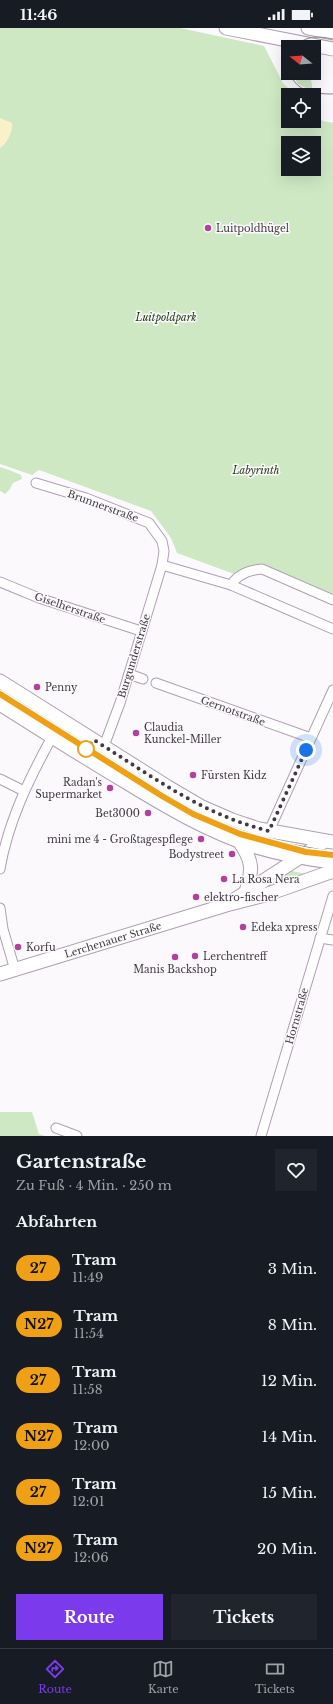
<!DOCTYPE html>
<html lang="de">
<meta charset="utf-8">
<style>
body{margin:0;font-family:"Libre Baskerville",serif;background:#20242c;color:#f1f3f6;height:100vh;display:flex;flex-direction:column;font-size:15px;white-space:nowrap}
*{box-sizing:border-box;margin:0}
p{font-size:13px;color:#9ea1a6}
.icon{flex:none;width:22px;height:22px;fill:none;stroke:currentColor;stroke-width:2;stroke-linecap:round;stroke-linejoin:round}
.map{position:relative;height:1108px;overflow:hidden}
.sheet{display:flex;flex-direction:column;background:#171b24;flex:1}
.sheet>*{flex:none}
.badge{padding:0 8px;border-radius:13px;font-size:14px;line-height:26px}
.needle{width:26px;rotate:287deg}
.fabs{position:absolute;left:281px;top:12px;display:grid;gap:8px}
.fabs a{display:grid;place-items:center;width:40px;height:40px;border-radius:0px;background:#171b24;box-shadow:0 4px 16px #0002;font-size:20px}
.you{position:absolute;width:20px;height:20px;margin:-10px;border:3px solid #fff;border-radius:50%;background:#1a73e8;box-shadow:0 0 0 6px #1a73e833}
.map>.badge{position:absolute;translate:-50% -50%;box-shadow:0 0 0 2px #fff}
h2{padding:0 16px;font-size:15px;line-height:36px}
.round{display:grid;place-items:center;flex:none;width:42px;height:42px;border-radius:0px;background:#20242c}
.headline{display:flex;align-items:center;justify-content:space-between;height:68px;padding:0 16px}
h1{font-size:19px;font-weight:700;line-height:30px}
.primary-button{display:flex;gap:8px;margin-top:auto;padding:8px 16px}
.primary-button a{flex:1;height:46px;border-radius:0px;background:#7c3aed;color:#fff;font-size:16px;font-weight:700;line-height:46px;text-align:center}
.primary-button a+a{background:#20242c;color:#f1f3f6}
ul{padding:0;list-style:none}
li{display:flex;align-items:center;gap:12px;height:56px;padding:0 16px}
li div{flex:1}
li b{display:block;font-size:15px}
li em{font-style:normal}
li .badge{min-width:44px;font-weight:700;text-align:center}
.status{display:flex;justify-content:space-between;align-items:center;height:28px;padding:0 20px;background:#171b24;direction:ltr}
.status svg{height:11px;fill:currentColor}
.menu{display:flex;justify-content:space-around;align-items:center;height:56px;border-top:1px solid #363941;background:#171b24;font-size:11px;color:#9ea1a6}
.menu a{display:grid;justify-items:center;gap:2px}
.menu .active{color:#7c3aed}
.map>svg:first-child{display:block}
.green{fill:#cfe8c4;fill-rule:evenodd}
.sand{fill:#faf1cb}
.lines{fill:none;stroke-linecap:round;stroke-linejoin:round}
.street-casing{stroke:#af9fb3;stroke-width:11}
.secondary-casing{stroke:#af9fb3;stroke-width:15}
.street{stroke:#fff;stroke-width:9}
.secondary{stroke:#fff;stroke-width:13}
.tram{stroke:#8c868d;stroke-width:1}
.line-casing{stroke:#fff;stroke-width:9}
.line{stroke:#f0a014;stroke-width:6}
.walk{stroke:#413a42;stroke-width:4;stroke-dasharray:0 7.2}
.poi-dot{fill:#b3419c;stroke:#fcf9fd;stroke-width:1.5}
.stop-dot{fill:#fff;stroke:#f0a014;stroke-width:2}
.labels{text-anchor:middle;dominant-baseline:central;stroke-width:3;stroke-linejoin:round;paint-order:stroke}
.poi-label{font-size:10px;fill:#413a42;stroke:#fcf9fd;text-anchor:start}
.park-label{font-size:10px;font-style:italic;fill:#1b350a;stroke:#fcf9fd}
.street-label{font-size:10px;fill:#413a42;stroke:#fcf9fd}
</style>
<div class="status"><b>11:46</b><svg viewBox="0 0 49 12"><path d="M0 12V9h3v3zM5 12V6h3v6zM10 12V3h3v9zM15 12V0h3v12zM26 1h20v11H26zM47 4h2v5h-2z"/></svg></div>
<div class="map">
<svg width="333" height="1108" viewBox="0 0 333 1108">
<rect width="100%" height="100%" fill="#fcf9fd"/>
<g class="green">
<path d="M0,0H180L264,18L283,55L293,65L292,67L284,60L288,68V93H314V87L323,93L333,95V572L262,541L242,546H234L177,525L171,510L151,483L39,442L32,447L0,436ZM288,115H314V141H288Z"/>
<path d="M292,45C306,45 313,46 312,63L298,56Z"/>
<path d="M0,439C8,441 14,444 21,447L22,451L13,455L10,461L5,466L0,463Z"/>
<polygon points="0,658 87,711 82,719 42,694 40,697 0,671"/>
<polygon points="92,718 276,808 273,819 208,795 87,726"/>
<polygon points="288,842 311,847 251,868"/>
<polygon points="0,1084 32,1084 39,1106 45,1108 0,1108"/>
</g>
<path class="sand" d="M0,90L12,95C13,103 7,116 0,120Z"/>
<g class="lines">
<g class="street-casing">
<g id="street">
<polyline points="36,455 86,470 149,495 162,513 164,523 162,537 231,557 333,601"/>
<polyline points="0,554 39,570 141,603"/>
<path d="M231,557C238,546 249,542 262,541L333,572"/>
<polyline points="129,646 143,651"/>
<polyline points="156,655 311,710"/>
<polyline points="104,718 120,675 162,537"/>
<polyline points="0,751 24,763"/>
<polyline points="269,803 333,662"/>
<path d="M0,841C8,794 29,751 52,709"/>
<polyline points="0,880 3,901 15,942"/>
<polyline points="320,910 333,912"/>
<polyline points="56,1100 77,1108"/>
<polyline points="261,1108 333,868"/>
</g>
</g>
<g class="secondary-casing">
<g id="secondary">
<polyline points="226,0 333,21"/>
<polyline points="308,0 333,5"/>
<polyline points="0,653 168,759 202,779 232,792 259,801 333,814"/>
<path d="M0,676C41,702 82,728 124,753C165,778 207,803 253,818C279,826 306,831 333,834"/>
<path d="M239,813C253,833 253,841 246,864"/>
<polyline points="234,872 325,813"/>
<path id="s1" d="M0,946L226,877L265,867L333,843"/>
</g>
</g>
<use href="#street" class="street"/>
<use href="#secondary" class="secondary"/>
<g class="tram">
<path d="M295,19C306,7 318,8 333,11"/>
<path d="M290,45C296,64 315,66 333,66"/>
<polyline points="0,662 151,758 195,783 241,802 275,813 333,824"/>
</g>
</g>
<g class="lines">
<g class="line-casing">
<polyline id="line" points="0,666 162,768 193,786 240,806 306,824 333,827"/>
</g>
<use href="#line" class="line"/>
<path class="walk" d="M86,721L94,712C152,748 201,786 269,803L306,722"/>
</g>
<g class="poi-dot">
<circle cx="208" cy="200" r="4"/>
<circle cx="37" cy="659" r="4"/>
<circle cx="136" cy="705" r="4"/>
<circle cx="193" cy="747" r="4"/>
<circle cx="110" cy="760" r="4"/>
<circle cx="148" cy="785" r="4"/>
<circle cx="201" cy="811" r="4"/>
<circle cx="232" cy="826" r="4"/>
<circle cx="224" cy="851" r="4"/>
<circle cx="196" cy="869" r="4"/>
<circle cx="243" cy="899" r="4"/>
<circle cx="18" cy="919" r="4"/>
<circle cx="195" cy="928" r="4"/>
<circle cx="175" cy="929" r="4"/>
</g>
<circle class="stop-dot" cx="86" cy="721" r="8"/>
<g class="labels">
<g class="poi-label">
<text x="216" y="200">Luitpoldhügel</text>
<text x="45" y="659">Penny</text>
<text x="144" y="699">Claudia<tspan x="144" dy="12">Kunckel-Miller</tspan></text>
<text x="201" y="747">Fürsten Kidz</text>
<text x="102" y="754" text-anchor="end">Radan's<tspan x="102" dy="12">Supermarket</tspan></text>
<text x="140" y="785" text-anchor="end">Bet3000</text>
<text x="193" y="811" text-anchor="end">mini me 4 - Großtagespflege</text>
<text x="224" y="826" text-anchor="end">Bodystreet</text>
<text x="232" y="851">La Rosa Nera</text>
<text x="204" y="869">elektro-fischer</text>
<text x="251" y="899">Edeka xpress</text>
<text x="26" y="919">Korfu</text>
<text x="203" y="928">Lerchentreff</text>
<text x="175" y="941" text-anchor="middle">Manis Backshop</text>
</g>
<g class="park-label">
<text x="166" y="289">Luitpoldpark</text>
<text x="256" y="442">Labyrinth</text>
</g>
<g class="street-label">
<text transform="translate(103 478) rotate(20)">Brunnerstraße</text>
<text transform="translate(70 580) rotate(19)">Giselherstraße</text>
<text transform="translate(134 628) rotate(-73)">Burgunderstraße</text>
<text transform="translate(233 683) rotate(20)">Gernotstraße</text>
<text stroke="none"><textPath href="#s1" startOffset="118">Lerchenauer Straße</textPath></text>
<text transform="translate(297 988) rotate(-74)">Hornstraße</text>
</g>
</g>
</svg>
<div class="fabs">
<a><svg class="needle" viewBox="-14 -14 28 28"><path d="M0-13l5 13h-10z" fill="#e53935"/><path d="M0 13l5-13h-10z" fill="#9ea1a6"/></svg></a>
<a><svg class="icon" aria-label="locate" viewBox="0 0 24 24"><circle cx="12" cy="12" r="6"/><path d="M12 2v4M12 18v4M2 12h4M18 12h4"/></svg></a>
<a><svg class="icon" aria-label="layers" viewBox="0 0 24 24"><path d="M12 4l9 5-9 5-9-5zM3 14l9 5 9-5"/></svg></a>
</div>
<div class="you" style="left:306px;top:722px"></div>
</div>
<section class="sheet">
<div class="headline"><div><h1>Gartenstraße</h1><p>Zu Fuß · 4 Min. · 250 m</p></div><a class="round"><svg class="icon" aria-label="heart" viewBox="0 0 24 24"><path d="M12 20l-8-8c-3-5 5-10 8-4 3-6 11-1 8 4z"/></svg></a></div>
<h2>Abfahrten</h2>
<ul>
<li><span class="badge" style="background:#f0a014;color:#111">27</span><div><b>Tram</b><p>11:49</p></div><em>3 Min.</em></li>
<li><span class="badge" style="background:#f0a014;color:#111">N27</span><div><b>Tram</b><p>11:54</p></div><em>8 Min.</em></li>
<li><span class="badge" style="background:#f0a014;color:#111">27</span><div><b>Tram</b><p>11:58</p></div><em>12 Min.</em></li>
<li><span class="badge" style="background:#f0a014;color:#111">N27</span><div><b>Tram</b><p>12:00</p></div><em>14 Min.</em></li>
<li><span class="badge" style="background:#f0a014;color:#111">27</span><div><b>Tram</b><p>12:01</p></div><em>15 Min.</em></li>
<li><span class="badge" style="background:#f0a014;color:#111">N27</span><div><b>Tram</b><p>12:06</p></div><em>20 Min.</em></li>
</ul>
<div class="primary-button"><a>Route</a><a>Tickets</a></div>
</section>
<nav class="menu">
<a class="active"><svg class="icon" aria-label="directions" viewBox="0 0 24 24"><path d="M12 3l9 9-9 9-9-9zM9 14v-3h6M13 9l2 2-2 2"/></svg>Route</a>
<a><svg class="icon" aria-label="map" viewBox="0 0 24 24"><path d="M3 6l6-2 6 2 6-2v14l-6 2-6-2-6 2zM9 4v14M15 6v14"/></svg>Karte</a>
<a><svg class="icon" aria-label="tickets" viewBox="0 0 24 24"><path d="M3 7h18v10H3zM15 7v10"/></svg>Tickets</a>
</nav>
